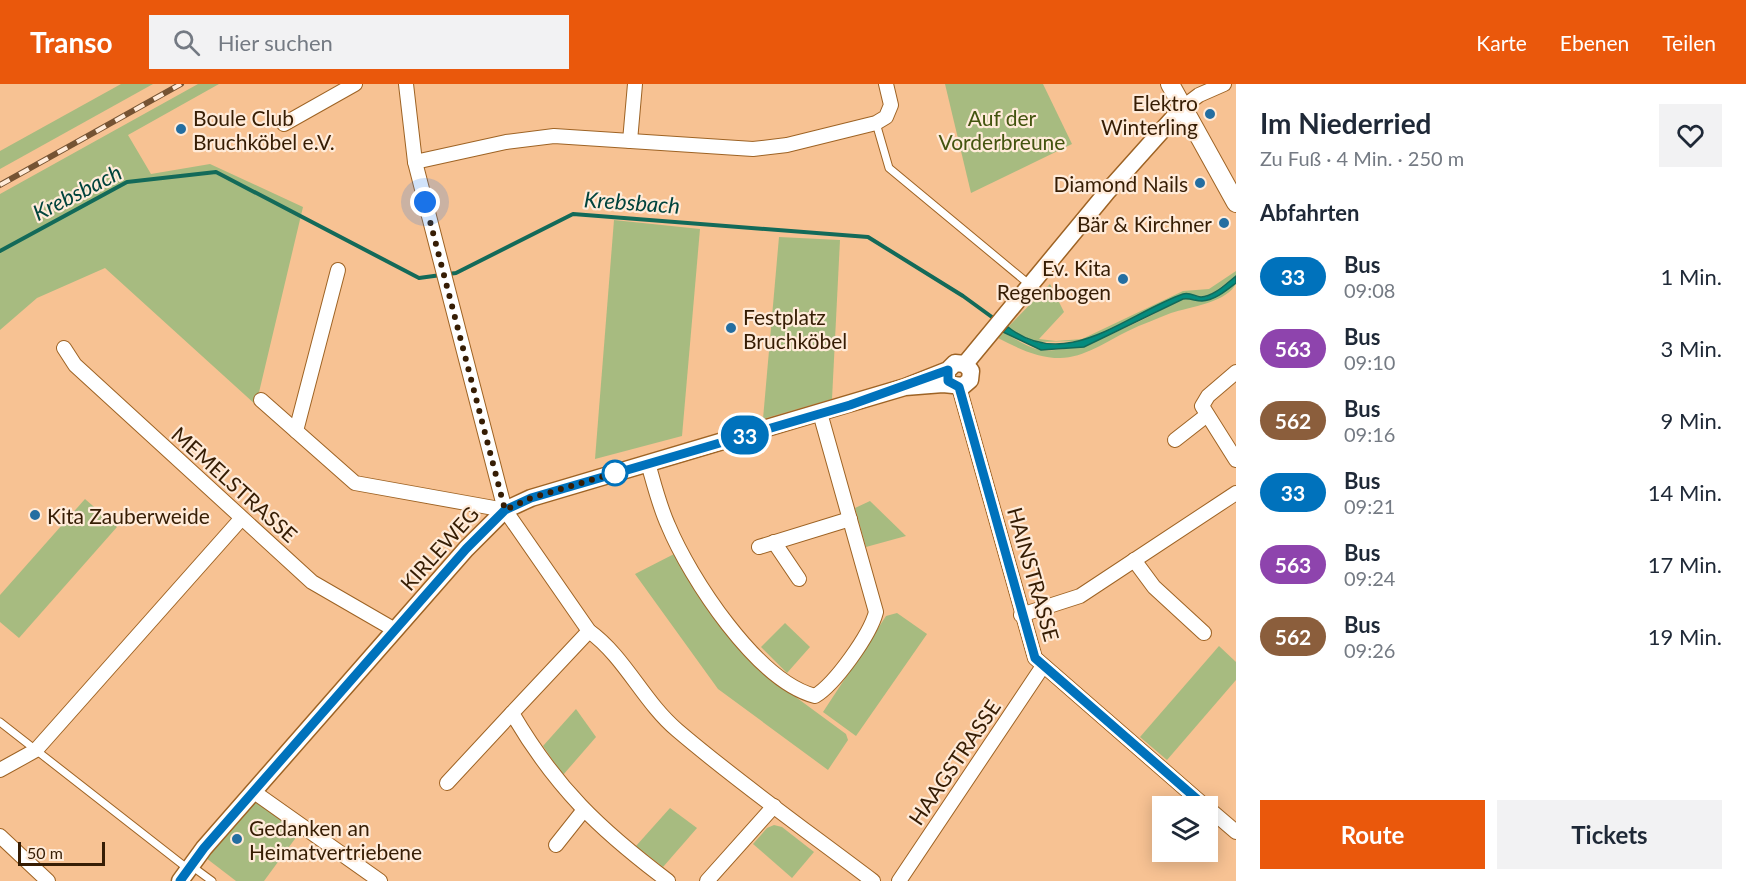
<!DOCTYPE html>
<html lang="de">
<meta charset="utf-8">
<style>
body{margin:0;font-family:Lato,sans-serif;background:#f2f2f3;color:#1f2937;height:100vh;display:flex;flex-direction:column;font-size:22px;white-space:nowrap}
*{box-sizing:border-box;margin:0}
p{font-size:20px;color:#747a83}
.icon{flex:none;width:33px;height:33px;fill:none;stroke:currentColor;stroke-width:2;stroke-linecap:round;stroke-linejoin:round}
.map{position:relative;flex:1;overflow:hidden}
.panel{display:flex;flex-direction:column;background:#fff;width:510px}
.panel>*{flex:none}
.badge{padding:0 12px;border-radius:20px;font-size:21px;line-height:39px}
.controls{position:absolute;left:1152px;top:712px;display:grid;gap:12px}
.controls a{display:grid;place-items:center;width:66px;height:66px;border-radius:0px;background:#fff;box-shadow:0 3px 15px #0003;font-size:30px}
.scale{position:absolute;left:18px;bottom:15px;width:87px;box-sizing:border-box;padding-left:6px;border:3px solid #361d04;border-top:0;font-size:16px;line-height:21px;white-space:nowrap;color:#361d04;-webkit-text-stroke:4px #ffebd9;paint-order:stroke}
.you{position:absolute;width:30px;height:30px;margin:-15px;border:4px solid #fff;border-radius:50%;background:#1a73e8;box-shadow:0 0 0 9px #1a73e833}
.map>.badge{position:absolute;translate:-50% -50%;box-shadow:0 0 0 3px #fff}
h2{padding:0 24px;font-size:22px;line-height:54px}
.round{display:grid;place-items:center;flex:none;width:63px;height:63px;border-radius:0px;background:#f2f2f3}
.head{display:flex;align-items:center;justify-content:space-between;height:102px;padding:0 24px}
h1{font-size:28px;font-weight:700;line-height:45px}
.cta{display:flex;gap:12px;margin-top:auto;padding:12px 24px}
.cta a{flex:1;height:69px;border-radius:0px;background:#ea580c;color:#fff;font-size:24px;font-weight:700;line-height:69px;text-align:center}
.cta a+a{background:#f2f2f3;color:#1f2937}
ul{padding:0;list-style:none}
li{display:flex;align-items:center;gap:18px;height:72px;padding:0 24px}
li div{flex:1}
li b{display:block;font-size:22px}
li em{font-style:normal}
li .badge{min-width:66px;font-weight:700;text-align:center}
header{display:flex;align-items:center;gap:36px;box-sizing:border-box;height:84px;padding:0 30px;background:#ea580c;color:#fff}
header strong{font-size:28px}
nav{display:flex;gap:33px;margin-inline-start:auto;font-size:21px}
.search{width:420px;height:54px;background:#f2f2f3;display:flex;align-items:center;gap:15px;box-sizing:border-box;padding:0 21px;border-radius:0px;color:#747a83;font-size:22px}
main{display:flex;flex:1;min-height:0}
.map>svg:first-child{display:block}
.green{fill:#a7bb80}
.water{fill:#048b7e;stroke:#136a59;stroke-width:1.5}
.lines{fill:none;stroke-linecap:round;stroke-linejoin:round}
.stream{stroke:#136a59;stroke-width:4}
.service-casing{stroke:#9e6324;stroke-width:9}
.minor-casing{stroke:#9e6324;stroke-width:16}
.tertiary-casing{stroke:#9e6324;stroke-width:19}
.secondary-casing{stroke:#9e6324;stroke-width:20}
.service{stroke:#fff;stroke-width:7}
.minor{stroke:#fff;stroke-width:14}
.tertiary{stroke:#fff;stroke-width:16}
.secondary{stroke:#fff;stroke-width:18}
.rail-casing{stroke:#755333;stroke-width:6}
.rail{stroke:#ffebd9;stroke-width:4;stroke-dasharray:11;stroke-linecap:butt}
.line-casing{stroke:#fff;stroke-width:14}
.line{stroke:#0072bc;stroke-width:9}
.walk{stroke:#361d04;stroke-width:6;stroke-dasharray:0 10.8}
.poi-dot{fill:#236ea1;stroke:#ffebd9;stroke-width:2}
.stop-dot{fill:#fff;stroke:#0072bc;stroke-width:3}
.labels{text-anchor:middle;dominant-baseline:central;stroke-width:4.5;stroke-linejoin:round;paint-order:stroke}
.poi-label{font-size:21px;fill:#361d04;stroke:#ffebd9;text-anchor:end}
.park-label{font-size:21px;fill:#43540f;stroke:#ffebd9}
.street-label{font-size:21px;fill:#361d04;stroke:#ffebd9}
.water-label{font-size:22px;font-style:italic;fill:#00443d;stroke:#ffebd9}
</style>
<header>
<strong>Transo</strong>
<div class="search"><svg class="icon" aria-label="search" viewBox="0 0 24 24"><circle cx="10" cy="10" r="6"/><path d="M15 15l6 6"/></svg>Hier suchen</div>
<nav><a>Karte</a><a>Ebenen</a><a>Teilen</a></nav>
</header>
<main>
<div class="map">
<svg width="1236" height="797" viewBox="0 0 1236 797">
<rect width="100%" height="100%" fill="#f7c293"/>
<g class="green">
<polygon points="121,0 153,0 0,85 0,67"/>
<polygon points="198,0 219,0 128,51 151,90 210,80 303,123 256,321 105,184 37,214 0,246 0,110"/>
<polygon points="945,0 1043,0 1072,60 971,109"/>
<polygon points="614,136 700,145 682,352 595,375"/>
<polygon points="779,153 840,156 832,315 763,335"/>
<polygon points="1236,187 1236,192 1210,211 1203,213 1183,210 1083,257 1034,258 1020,252 1008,243 1050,200 1064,228 1039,255 1056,257 1082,255 1183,207 1209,205"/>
<path d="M1236,199C1229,218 1189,223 1171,229C1157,235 1142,240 1128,247C1107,257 1084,274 1060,274C1038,274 1017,264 998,254L1003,248C1014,254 1028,264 1041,266C1080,271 1148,233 1183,215C1191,214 1195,217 1202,217C1214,217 1227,206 1236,199Z"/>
<polygon points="85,415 117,443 19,554 0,538 0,511"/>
<polygon points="870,417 906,452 866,463 855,424"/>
<polygon points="676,469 778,600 846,650 848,656 828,686 718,605 635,490"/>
<polygon points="897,529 927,550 856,652 823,628 886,532"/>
<polygon points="785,539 810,563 787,589 761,563"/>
<polygon points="1219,562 1236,578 1236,596 1167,676 1140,653"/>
<polygon points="576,625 596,653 563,691 543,662"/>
<polygon points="256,714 300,748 264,797 236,797 206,774"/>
<polygon points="670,724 697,744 663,783 636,762"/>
<polygon points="774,741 782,743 814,768 792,794 753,760 767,744"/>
</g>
<path class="water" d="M1236,192V199C1227,206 1214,217 1202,217C1195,217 1191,214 1183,215L1084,263L1041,266L1003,248L1008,243C1066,289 1126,230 1183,210C1190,208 1194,212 1201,213C1213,213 1227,199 1236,192Z"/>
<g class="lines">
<polyline class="stream" points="0,167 127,98 216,88 419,194 456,189 573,130 868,153 963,212 996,236"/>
<g class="service-casing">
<g id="service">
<polyline points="876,39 889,84 1030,201"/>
<polyline points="0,638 183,781 197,786 212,797"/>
</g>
</g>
<g class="minor-casing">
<g id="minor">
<path d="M406,0L415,78L505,426L589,547C625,573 643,617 677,646C739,699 807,747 873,797"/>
<polyline points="1183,23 1199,11 1224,0"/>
<polyline points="284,40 355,0"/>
<polyline points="630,57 635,0"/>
<polyline points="415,78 506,58 554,52 753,65 787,61 876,39 886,33 891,21 886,0"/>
<polyline points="64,264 75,281 312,498 395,546"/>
<polyline points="1236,288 1208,312 1202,322 1236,376"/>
<polyline points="959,303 1035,574 1206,723"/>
<polyline points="261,316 355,399 505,426"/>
<polyline points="296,347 338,186"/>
<polyline points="1175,356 1207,331"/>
<path d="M648,379C654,400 659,421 668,441C690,494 757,597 815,612C835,600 870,551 876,528L820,329"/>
<polyline points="774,458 799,495"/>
<polyline points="759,463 850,435"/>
<polyline points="1134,476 1154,503 1204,549"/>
<polyline points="1021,531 1080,512 1236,409"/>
<path d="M589,547L512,629C556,704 599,745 668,797"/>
<polyline points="0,686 36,666 241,435"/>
<polyline points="447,699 512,629"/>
<polyline points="254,708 380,797"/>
<polyline points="1208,724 1236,748"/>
<polyline points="0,752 48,797"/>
<polyline points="556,761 583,727"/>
<polyline points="707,797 774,722"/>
<polyline points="899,797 1043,582"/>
</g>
</g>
<g class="tertiary-casing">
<g id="tertiary">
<polyline points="965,280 1107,108 1183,23"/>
<polyline points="180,797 204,764 466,465 505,426 531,414 905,303 948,286 955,279 965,280 971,287 970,296 963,302 943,300 905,303"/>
</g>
</g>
<g class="secondary-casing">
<polyline id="secondary" points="1170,0 1236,119"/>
</g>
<use href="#service" class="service"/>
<use href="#minor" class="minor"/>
<use href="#tertiary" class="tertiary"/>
<use href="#secondary" class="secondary"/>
<g class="rail-casing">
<polyline id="rail" points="0,101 181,0"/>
</g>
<use href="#rail" class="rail"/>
</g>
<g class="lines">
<g class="line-casing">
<polyline id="line" points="180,797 204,764 466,465 505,426 531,414 850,321 948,286 948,297 959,303 1035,574 1206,723"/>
</g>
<use href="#line" class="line"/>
<polyline class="walk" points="425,118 505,426 531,414 615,389"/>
</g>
<g class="poi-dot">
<circle cx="1210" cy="30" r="6"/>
<circle cx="181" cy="45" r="6"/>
<circle cx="1200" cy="99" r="6"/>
<circle cx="1224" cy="139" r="6"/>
<circle cx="1123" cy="195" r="6"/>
<circle cx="731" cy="244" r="6"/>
<circle cx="35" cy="431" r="6"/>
<circle cx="237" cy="755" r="6"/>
</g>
<circle class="stop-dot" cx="615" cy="389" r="12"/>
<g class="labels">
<g class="poi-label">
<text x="1198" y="18">Elektro<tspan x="1198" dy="24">Winterling</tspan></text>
<text x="193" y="33" text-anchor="start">Boule Club<tspan x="193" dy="24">Bruchköbel e.V.</tspan></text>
<text x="1188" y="99">Diamond Nails</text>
<text x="1212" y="139">Bär &amp; Kirchner</text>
<text x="1111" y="183">Ev. Kita<tspan x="1111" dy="24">Regenbogen</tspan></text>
<text x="743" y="232" text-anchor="start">Festplatz<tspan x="743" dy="24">Bruchköbel</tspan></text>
<text x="47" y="431" text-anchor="start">Kita Zauberweide</text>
<text x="249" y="743" text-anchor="start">Gedanken an<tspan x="249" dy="24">Heimatvertriebene</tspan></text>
</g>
<g class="park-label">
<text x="1002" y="33">Auf der<tspan x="1002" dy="24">Vorderbreune</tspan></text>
</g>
<g class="street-label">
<text transform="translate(235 400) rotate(42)">MEMELSTRASSE</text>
<text transform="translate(439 464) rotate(-48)">KIRLEWEG</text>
<text transform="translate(1034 490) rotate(74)">HAINSTRASSE</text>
<text transform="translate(954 678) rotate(-56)">HAAGSTRASSE</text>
</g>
<g class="water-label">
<text transform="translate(77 108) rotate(-27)">Krebsbach</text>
<text transform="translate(632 118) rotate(4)">Krebsbach</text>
</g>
</g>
</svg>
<div class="controls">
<a><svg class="icon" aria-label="layers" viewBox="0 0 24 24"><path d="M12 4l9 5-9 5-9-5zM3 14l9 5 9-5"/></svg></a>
</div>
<div class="scale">50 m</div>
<div class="you" style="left:425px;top:118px"></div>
<b class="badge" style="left:745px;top:351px;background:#0072bc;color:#fff">33</b>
</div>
<section class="panel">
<div class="head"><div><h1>Im Niederried</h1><p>Zu Fuß · 4 Min. · 250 m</p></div><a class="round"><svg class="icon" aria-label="heart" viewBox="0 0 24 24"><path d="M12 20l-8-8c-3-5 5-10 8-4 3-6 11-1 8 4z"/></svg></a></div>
<h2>Abfahrten</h2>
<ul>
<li><span class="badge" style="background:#0072bc;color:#fff">33</span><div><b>Bus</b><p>09:08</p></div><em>1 Min.</em></li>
<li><span class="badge" style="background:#8e44ad;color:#fff">563</span><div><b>Bus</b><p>09:10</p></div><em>3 Min.</em></li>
<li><span class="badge" style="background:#8b5e3c;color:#fff">562</span><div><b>Bus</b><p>09:16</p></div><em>9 Min.</em></li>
<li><span class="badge" style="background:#0072bc;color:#fff">33</span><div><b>Bus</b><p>09:21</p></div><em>14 Min.</em></li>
<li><span class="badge" style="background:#8e44ad;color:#fff">563</span><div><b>Bus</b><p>09:24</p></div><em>17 Min.</em></li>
<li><span class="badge" style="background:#8b5e3c;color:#fff">562</span><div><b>Bus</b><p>09:26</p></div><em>19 Min.</em></li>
</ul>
<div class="cta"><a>Route</a><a>Tickets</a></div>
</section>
</main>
